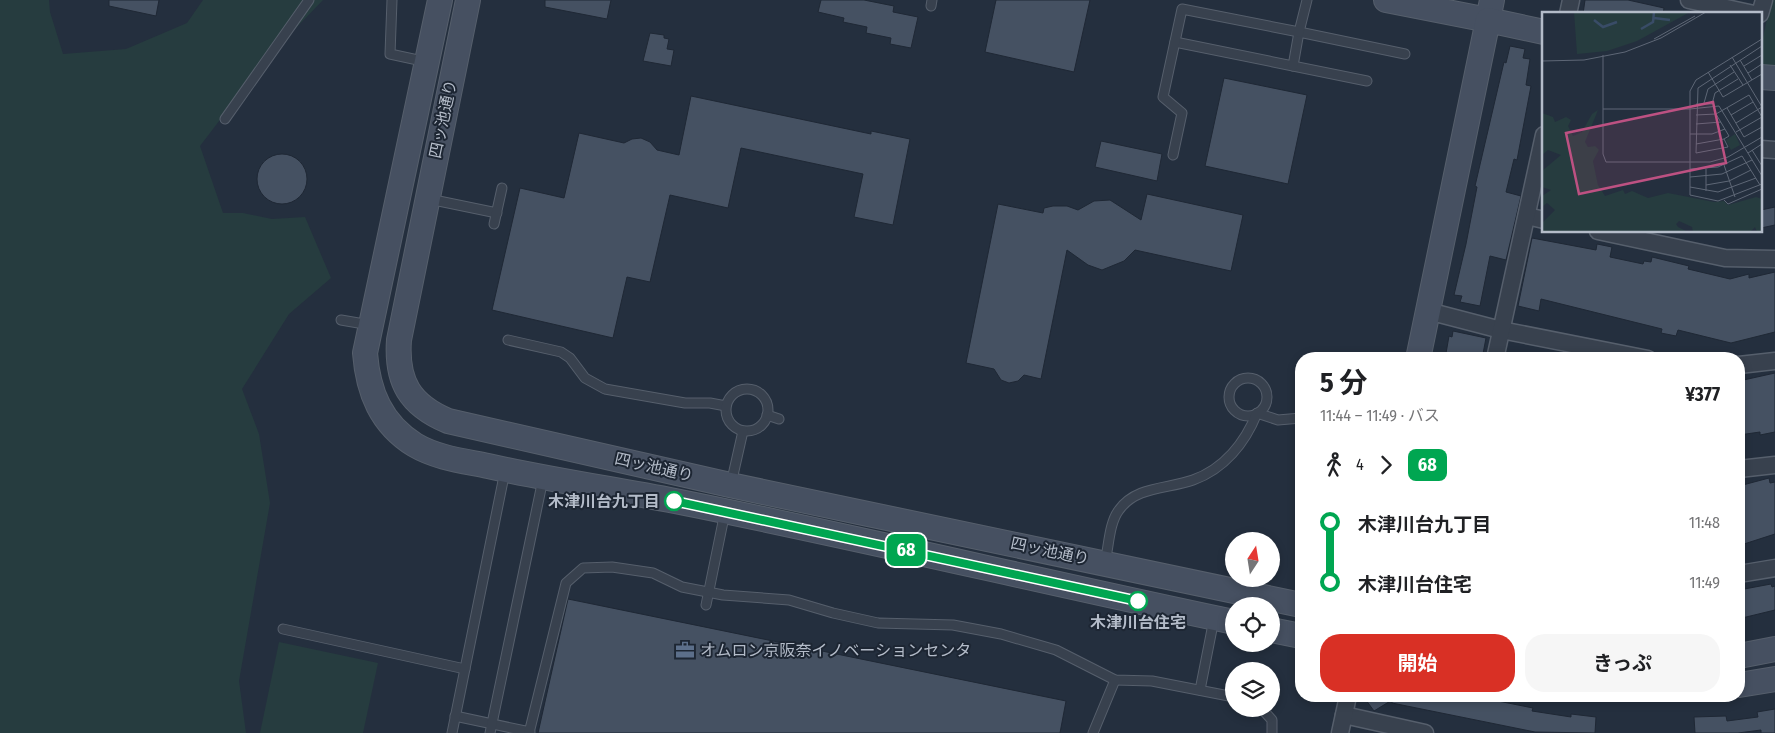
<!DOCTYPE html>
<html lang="ja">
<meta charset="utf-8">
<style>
body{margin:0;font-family:"Fira Sans Condensed","Noto Sans JP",sans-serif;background:#f6f6f6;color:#202124;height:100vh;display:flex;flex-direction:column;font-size:19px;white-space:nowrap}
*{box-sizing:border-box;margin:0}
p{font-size:16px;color:#757577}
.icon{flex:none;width:28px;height:28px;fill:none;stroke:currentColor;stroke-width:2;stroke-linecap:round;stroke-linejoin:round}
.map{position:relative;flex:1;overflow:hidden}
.details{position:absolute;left:1295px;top:352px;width:450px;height:350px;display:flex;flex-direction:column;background:#fff;border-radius:20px;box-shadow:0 2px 8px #0003}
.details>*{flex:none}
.badge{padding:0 10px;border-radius:8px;font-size:18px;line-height:32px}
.needle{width:32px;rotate:12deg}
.tools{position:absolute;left:1225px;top:532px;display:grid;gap:10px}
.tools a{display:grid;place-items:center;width:55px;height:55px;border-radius:50%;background:#fff;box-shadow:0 2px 8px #0003;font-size:25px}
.map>.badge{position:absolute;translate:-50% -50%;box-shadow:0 0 0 2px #fff}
.legs{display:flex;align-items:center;gap:8px;height:55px;padding:0 25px;font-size:16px}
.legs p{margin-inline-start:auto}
.head{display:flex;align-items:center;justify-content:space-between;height:85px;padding:0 25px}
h1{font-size:28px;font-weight:700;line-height:38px}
.primary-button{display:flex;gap:10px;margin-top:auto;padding:10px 25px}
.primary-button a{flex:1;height:58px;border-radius:20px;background:#d93025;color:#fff;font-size:20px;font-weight:700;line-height:58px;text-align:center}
.primary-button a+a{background:#f6f6f6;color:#202124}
ul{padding:0 25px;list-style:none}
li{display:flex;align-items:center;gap:18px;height:60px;font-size:19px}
li i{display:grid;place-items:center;width:8px;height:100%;margin:0 6px;background:currentColor}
li i::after{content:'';width:12px;height:12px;margin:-6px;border:4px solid;border-radius:50%;background:#fff}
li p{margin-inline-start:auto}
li:first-child i{background:linear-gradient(#0000 50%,currentColor 0)}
li:last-child i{background:linear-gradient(currentColor 50%,#0000 0)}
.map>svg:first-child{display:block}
.green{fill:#263c3f}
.building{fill:#455162;stroke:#1f2835}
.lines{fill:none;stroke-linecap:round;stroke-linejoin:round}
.lane-casing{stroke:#565f6c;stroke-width:11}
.street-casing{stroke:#565f6c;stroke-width:19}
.secondary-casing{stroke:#565f6c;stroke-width:26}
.lane{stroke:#38414e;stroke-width:9}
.street{stroke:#38414e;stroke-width:16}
.secondary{stroke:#465061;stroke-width:24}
.line-1-casing{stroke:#fff;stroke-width:11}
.line-1{stroke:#00a651;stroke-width:8}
.stop-1-dot{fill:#fff;stroke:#00a651;stroke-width:2.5}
.labels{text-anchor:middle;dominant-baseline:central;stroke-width:4;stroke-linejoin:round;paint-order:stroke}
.street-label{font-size:16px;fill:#b4bcc9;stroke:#1d2633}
.stop-label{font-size:16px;font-weight:bold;fill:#b4bcc9;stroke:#1d2633;text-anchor:end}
.poi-label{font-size:16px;fill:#b4bcc9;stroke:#1d2633;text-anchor:start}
.inset-river{fill:none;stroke:#394c67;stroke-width:2.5}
.inset-road{fill:none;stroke:#5e6776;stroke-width:1}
.view{fill:#bd5182;fill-opacity:0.15;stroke:#bd5182;stroke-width:2.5}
.inset-edge{fill:none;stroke:#b4bcc9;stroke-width:2.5}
</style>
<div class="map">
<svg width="1775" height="733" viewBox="0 0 1775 733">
<rect width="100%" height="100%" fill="#242f3e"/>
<g class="green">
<polygon points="0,0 49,0 50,12 63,54 126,49 187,23 203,0 323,0 268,57 200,146 223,213 243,213 272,219 305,217 331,278 289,314 242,389 259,434 270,503 239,681 246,733 0,733"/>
<polygon points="1771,0 1775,0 1775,65 1762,65 1761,47"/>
<polygon points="279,642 378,663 363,733 260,733"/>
</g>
<g class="building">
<polygon points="109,0 159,0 156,16 109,6"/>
<polygon points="545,0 611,0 607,19 545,7"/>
<polygon points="821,0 864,0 894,6 893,12 918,17 911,48 890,44 891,38 866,33 867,27 843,22 844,18 818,12"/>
<polygon points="996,0 1090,0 1074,72 985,52"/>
<polygon points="1585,0 1628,0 1664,8 1663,14 1583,14"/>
<polygon points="650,33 664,35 664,38 669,39 667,49 674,50 671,66 643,61"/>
<polygon points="1510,46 1525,49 1523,58 1530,59 1526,85 1531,86 1517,160 1514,159 1506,192 1521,196 1506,260 1490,256 1480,306 1460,302 1462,296 1454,295 1466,244 1477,187 1475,186 1504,62 1506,63"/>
<polygon points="1224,78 1307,95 1288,184 1205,166"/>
<polygon points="691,96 871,134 871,131 910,139 893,225 854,217 863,174 741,148 728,208 670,195 650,282 627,277 613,338 492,310 520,188 564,198 579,133 624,143 632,139 641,138 650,142 657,150 679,155"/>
<polygon points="1101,141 1162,154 1157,181 1095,167"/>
<circle cx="282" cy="179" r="25"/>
<polygon points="1147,194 1243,215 1231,271 1135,250 1124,261 1102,270 1088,265 1067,250 1041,379 1024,375 1018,381 1009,383 1001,380 994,369 966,363 998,204 1043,213 1044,208 1053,206 1067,206 1078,210 1094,201 1110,200 1141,220"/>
<polygon points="1775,207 1775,225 1761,228 1761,210"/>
<polygon points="1532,238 1596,250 1597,244 1612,247 1610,257 1643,264 1644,261 1651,262 1652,257 1689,266 1688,269 1730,279 1749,274 1749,278 1775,272 1775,332 1731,343 1678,330 1676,336 1661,333 1662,329 1541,299 1539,311 1518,306"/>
<polygon points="1453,331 1486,338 1482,359 1445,359 1449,336 1452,337"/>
<polygon points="1775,373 1775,432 1760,435 1760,432 1739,435 1739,381"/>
<polygon points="1769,478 1770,483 1775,482 1775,534 1744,544 1739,522 1739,486"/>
<polygon points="1771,584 1772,587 1775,586 1775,610 1742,618 1739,590"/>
<polygon points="568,599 1066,701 1060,733 538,733"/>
<polygon points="1363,696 1473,696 1533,708 1532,711 1571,717 1571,714 1596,717 1595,733 1535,732 1392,703 1392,700 1374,711"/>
<polygon points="1775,709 1775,733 1761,733 1761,730 1738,733 1695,733 1694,717 1726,716 1727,721 1758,717 1757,712"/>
</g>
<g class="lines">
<g class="lane-casing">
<g id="lane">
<polyline points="392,0 390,54 427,62"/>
<polyline points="931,6 932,0"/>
<polyline points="1175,42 1367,81"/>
<polyline points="1293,66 1299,32 1405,54"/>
<polyline points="225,119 309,0"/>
<polyline points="1173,155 1182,113 1163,97 1182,9 1299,32 1307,0"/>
<polyline points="429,199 497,213"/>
<polyline points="494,224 502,188"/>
<polyline points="341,320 370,325"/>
<polyline points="508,340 561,352 570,358 585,378 605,389 685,403 710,403 726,406"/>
<circle cx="1248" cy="397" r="19"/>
<circle cx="747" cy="410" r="21"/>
<polyline points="767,415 779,419"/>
<polyline points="731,484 743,431"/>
<path d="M1105,562C1109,546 1109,523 1119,510C1136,486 1168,489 1193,480C1224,469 1245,443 1257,413L1278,420L1301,418"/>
<polyline points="706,605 725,512"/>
<polyline points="283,629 465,669"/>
<polyline points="1200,690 1214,619"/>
<polyline points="1262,709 1272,720 1272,733"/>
<polyline points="455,716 530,732"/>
<polyline points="452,733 505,471"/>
<polyline points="490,733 543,479"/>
<polyline points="529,733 566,583 583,568 612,567 653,573 682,587 723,595 789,600 833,613 878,623 953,625 1001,634 1056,650 1115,680 1152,681 1234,697"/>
<polyline points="1093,733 1115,680"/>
</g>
</g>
<g class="street-casing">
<g id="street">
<polyline points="1689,0 1754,14"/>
<polyline points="1568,14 1571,0"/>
<polyline points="1760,14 1764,0"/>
<polyline points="1761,149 1775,150"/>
<polyline points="1527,216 1544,220"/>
<polyline points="1598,231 1725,258 1775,259"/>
<polyline points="1428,311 1501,330 1648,359"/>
<polyline points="1495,359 1544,135"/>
<polyline points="1739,365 1775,361"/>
<polyline points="1739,469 1775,465"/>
<polyline points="1739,574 1775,568"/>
<polyline points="1344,715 1425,733"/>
<polyline points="1340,733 1348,696"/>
</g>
</g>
<g class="secondary-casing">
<g id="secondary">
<path d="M440,0L365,353C368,392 381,424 415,445C437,458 464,461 488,466C550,480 613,489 675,501C862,538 1047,583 1234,622"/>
<path d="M468,0L399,340C396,382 410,405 448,421L730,485L1301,605"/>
<polyline points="1386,0 1488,20 1492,0"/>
<polyline points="1761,77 1775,78"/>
<polyline points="1418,359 1488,20 1544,32"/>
<polyline points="1271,630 1301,636"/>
<polyline points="1739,656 1775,649"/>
<polyline points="1739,685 1775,679"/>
</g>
</g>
<use href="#lane" class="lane"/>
<use href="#street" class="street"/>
<use href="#secondary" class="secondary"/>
</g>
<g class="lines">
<g class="line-1-casing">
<polyline id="line-1" points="674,501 1138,601"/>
</g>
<use href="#line-1" class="line-1"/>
</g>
<defs>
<g id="office-bare" transform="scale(1.5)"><path d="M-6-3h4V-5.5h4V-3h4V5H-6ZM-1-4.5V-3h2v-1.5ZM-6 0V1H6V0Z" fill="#5c6f8a" stroke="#1d2633" stroke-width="2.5" paint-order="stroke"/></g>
</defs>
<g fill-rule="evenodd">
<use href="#office-bare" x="685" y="650"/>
</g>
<g class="stop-1-dot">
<circle cx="674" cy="501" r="9"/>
<circle cx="1138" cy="601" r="9"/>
</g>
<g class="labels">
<g class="street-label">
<text transform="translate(443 119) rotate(-78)">四ッ池通り</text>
<text transform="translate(654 467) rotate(13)">四ッ池通り</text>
<text transform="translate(1050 551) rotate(12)">四ッ池通り</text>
</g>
<g class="stop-label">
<text x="660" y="501">木津川台九丁目</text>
<text x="1138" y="622" text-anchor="middle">木津川台住宅</text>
</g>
<g class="poi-label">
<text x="700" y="650">オムロン京阪奈イノベーションセンタ</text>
</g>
</g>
<g transform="translate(1542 12)">
<rect width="220" height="220" fill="#242f3e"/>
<path d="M32,0H148L95,29L65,39L35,42ZM56,98L43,130L46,135L53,134L57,138L51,149L56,173L63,184L81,178L83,182L90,179L106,186L126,181L172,190L182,189L186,193L214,185L220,187V220H215L213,215L208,220H151L150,215L137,209L134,212L136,215L146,220H0V211L13,198L5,191L0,195V184L9,178L0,175V159L19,143L6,138L0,143V101L11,105L13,110L24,105L29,108L26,114L31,124L40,120L50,102ZM193,122L198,133L189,138L184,128Z" fill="#263c3f"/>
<path class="inset-river" d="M112,6L128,8M52,8L61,15L75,10M99,17L111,10L112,0"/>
<path class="inset-road" d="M112,27L153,4M61,43V142L64,150H168L186,145L220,125M190,45L220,95M198,48L210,68M0,49L42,48L83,40L119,26L164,0M188,53L201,73M202,54L220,43M166,60L181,85L220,62M206,61L220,52M162,91L166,77L192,60M154,92H170L173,81L196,67M185,96L202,125L220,115M61,97H148V79L154,68L220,27M174,102L187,124L182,127L186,135L154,141L156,76L220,34M154,103L174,102L207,83L220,105M189,103L211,90M194,111L220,95M154,112L179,110M194,120L220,105M148,122H170L183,117M154,132L182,127M210,138L220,154M206,141L220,132M182,153L193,185M148,157L176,155L200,144L218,173M164,157V179M220,164L177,94L148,97V183L176,189L220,172M148,165L180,162L210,148M164,173L187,169L209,158M148,175L176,180L214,166M182,188L186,192L220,177"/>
<path class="view" d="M171,90L184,151L37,182L24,121Z"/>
<rect width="220" height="220" class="inset-edge"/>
</g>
</svg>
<div class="tools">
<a><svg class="needle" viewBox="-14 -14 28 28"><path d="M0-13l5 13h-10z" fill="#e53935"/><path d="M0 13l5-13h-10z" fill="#757577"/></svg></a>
<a><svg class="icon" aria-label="locate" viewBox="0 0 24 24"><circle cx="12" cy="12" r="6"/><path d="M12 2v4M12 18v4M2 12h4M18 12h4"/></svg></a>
<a><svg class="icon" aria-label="layers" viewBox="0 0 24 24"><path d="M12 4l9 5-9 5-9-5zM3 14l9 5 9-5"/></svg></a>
</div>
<b class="badge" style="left:906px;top:550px;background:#00a651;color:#fff">68</b>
<section class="details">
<div class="head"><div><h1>5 分</h1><p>11:44 – 11:49 · バス</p></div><b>¥377</b></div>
<div class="legs"><svg class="icon" aria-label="walk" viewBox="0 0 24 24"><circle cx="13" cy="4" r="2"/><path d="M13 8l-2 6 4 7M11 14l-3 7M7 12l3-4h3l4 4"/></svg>4<svg class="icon" aria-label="forward" viewBox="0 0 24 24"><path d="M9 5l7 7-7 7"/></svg><b class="badge" style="background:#00a651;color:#fff">68</b></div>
<ul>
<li><i style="color:#00a651"></i><b>木津川台九丁目</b><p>11:48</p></li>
<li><i style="color:#00a651"></i><b>木津川台住宅</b><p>11:49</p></li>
</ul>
<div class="primary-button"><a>開始</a><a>きっぷ</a></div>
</section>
</div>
